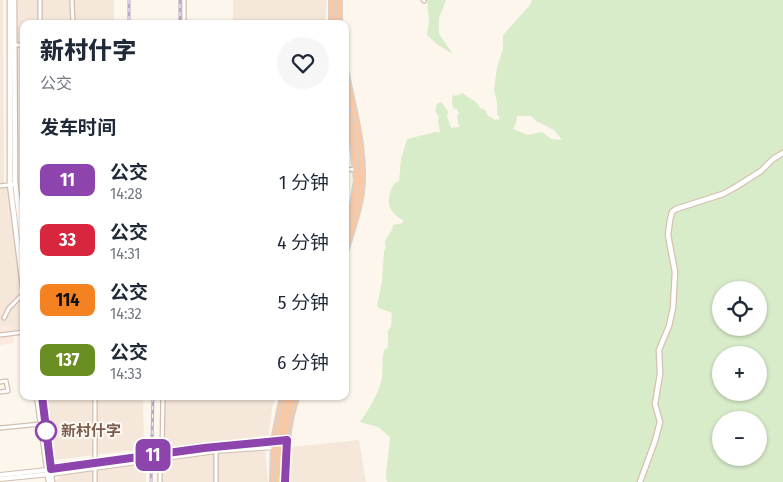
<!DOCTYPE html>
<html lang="zh">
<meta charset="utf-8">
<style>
body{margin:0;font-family:"Fira Sans Condensed","Noto Sans SC",sans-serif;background:#f6f6f7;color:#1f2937;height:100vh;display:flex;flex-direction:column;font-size:19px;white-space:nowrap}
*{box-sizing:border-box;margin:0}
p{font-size:16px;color:#747a83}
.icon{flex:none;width:28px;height:28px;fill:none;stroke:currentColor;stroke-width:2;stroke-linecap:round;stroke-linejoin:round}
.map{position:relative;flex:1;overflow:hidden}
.details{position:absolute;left:20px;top:20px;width:329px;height:380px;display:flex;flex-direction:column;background:#fff;border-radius:10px;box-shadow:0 1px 4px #0004}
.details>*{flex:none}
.badge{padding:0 10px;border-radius:8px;font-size:18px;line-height:32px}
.controls{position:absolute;left:712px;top:281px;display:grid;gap:10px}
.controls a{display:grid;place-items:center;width:55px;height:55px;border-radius:50%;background:#fff;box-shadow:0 1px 4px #0004;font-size:25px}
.map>.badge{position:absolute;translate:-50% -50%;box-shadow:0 0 0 2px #fff}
h2{padding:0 20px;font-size:19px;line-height:45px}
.round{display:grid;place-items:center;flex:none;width:52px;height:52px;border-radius:26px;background:#f6f6f7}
.head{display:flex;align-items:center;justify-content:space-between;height:85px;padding:0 20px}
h1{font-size:24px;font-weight:800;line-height:38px}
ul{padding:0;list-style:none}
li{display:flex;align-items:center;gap:15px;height:60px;padding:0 20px}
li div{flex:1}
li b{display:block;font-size:19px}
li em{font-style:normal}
li .badge{min-width:55px;font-weight:700;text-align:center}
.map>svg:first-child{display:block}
.residential{fill:#f5e8da}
.commercial{fill:#fde8e0}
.green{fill:#d8ecc9;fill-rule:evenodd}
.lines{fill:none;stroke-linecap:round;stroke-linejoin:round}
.minor-casing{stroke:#d1beb0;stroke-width:5.5}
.tertiary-casing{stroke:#d1beb0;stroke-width:6}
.secondary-casing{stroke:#d6c0b0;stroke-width:7}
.trunk-casing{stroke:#dad1cd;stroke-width:8}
.minor{stroke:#fff;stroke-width:3}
.tertiary{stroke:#fff;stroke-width:4}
.secondary{stroke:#fff;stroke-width:4.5}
.trunk{stroke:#f9c8a4;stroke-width:5}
.rail-casing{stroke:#b9a8c9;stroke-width:3}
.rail{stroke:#fffaf3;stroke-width:1;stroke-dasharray:4;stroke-linecap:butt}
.trunk-bridge-casing{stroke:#dad1cd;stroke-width:8;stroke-linecap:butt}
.trunk-bridge{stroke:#f9c8a4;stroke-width:5}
.line-casing{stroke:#fff;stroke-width:11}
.line{stroke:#8e44ad;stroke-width:8}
.stop-dot{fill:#fff;stroke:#8e44ad;stroke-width:2.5}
.labels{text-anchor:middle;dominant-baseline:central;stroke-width:4;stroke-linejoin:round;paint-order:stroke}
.stop-label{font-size:15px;font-weight:bold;fill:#7a5c4d;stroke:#fffaf3;text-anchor:start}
</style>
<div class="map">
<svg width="783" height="482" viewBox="0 0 783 482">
<rect width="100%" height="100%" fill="#fdf6ec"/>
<g class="residential">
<polygon points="0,0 3,0 4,183 0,183"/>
<polygon points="16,0 114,0 114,24 24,24 24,236 15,159"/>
<polygon points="233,0 327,0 325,24 233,24"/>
<polygon points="345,144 349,167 345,200"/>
<polygon points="8,187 24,306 24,331 0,334 0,188"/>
<polygon points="45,396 143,396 144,449 54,460"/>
<polygon points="160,396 276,396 272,408 269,435 160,449"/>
<polygon points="359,440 366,482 290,482 291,447"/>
<polygon points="265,447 268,482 161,482 161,459"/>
<polygon points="144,462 144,464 146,464 146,482 55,482 61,475"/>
</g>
<polygon class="commercial" points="12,324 14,343 0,345 0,326"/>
<g class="green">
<polygon points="427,0 446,0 439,18 439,34 453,54 438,45 427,35 429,21"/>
<path d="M532,0H783V482H387L386,475L390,437L378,427L360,422C368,411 380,391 382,378C383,368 382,359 384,350L388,347V330L391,327L392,313L377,307L382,281L384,251L386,248C383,240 387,238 391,232C392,230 393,227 393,225L403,223V220C398,218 393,213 390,208C387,202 390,188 395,183C396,182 398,182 399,181L401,159L407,139L435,132H440L438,121L439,117C435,112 435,110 437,104L441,102L448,111L447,116L451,128L459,127L457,115L459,114L457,109H454C451,104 452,100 453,94L455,96L463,93C468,99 477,100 480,108L485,110L489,117H491L495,120L500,119L497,114V102L494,90L497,67L503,49V35L530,5ZM517,116H531L536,121L554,130L562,140L551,139L542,132L528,135L513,129L516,123ZM721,290H759V328H721ZM721,355H759V392H721ZM721,420H759V458H721Z"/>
</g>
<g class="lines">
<g class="minor-casing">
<g id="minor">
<polyline points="40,0 40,24"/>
<polyline points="72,0 73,24"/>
<polyline points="184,0 184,24"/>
<polyline points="423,0 424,1"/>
<polyline points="14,45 24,45"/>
<polyline points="345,170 356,169"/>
<polyline points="0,186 16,184"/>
<polyline points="4,318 9,308 24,293"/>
<polyline points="0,335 24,332"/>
<polyline points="0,382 6,381 8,391 0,392"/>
<polyline points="95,396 95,463"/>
<polyline points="0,428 41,424"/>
<polyline points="216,451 216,482"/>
<polyline points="162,454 163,396"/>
<polyline points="95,482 95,468"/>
<polyline points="160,482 160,458"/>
</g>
</g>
<g class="tertiary-casing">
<g id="tertiary">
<polyline points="0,475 47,470 205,448 282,440"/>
<polyline points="0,479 51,474 216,451 274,447"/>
</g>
</g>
<g class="secondary-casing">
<g id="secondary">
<polyline points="10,0 10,184 24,294"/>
<polyline points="14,0 15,163 15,181 24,254"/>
<polyline points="37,396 49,482"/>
<polyline points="42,396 52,482"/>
<polyline points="640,482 655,441 660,422 655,404 660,374 659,350 669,326 673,308 675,272 668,235 670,220 672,212 676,209 723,194 734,188 761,171 773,159 783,153"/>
</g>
</g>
<g class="trunk-casing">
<g id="trunk">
<polyline points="332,0 332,24"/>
<polyline points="339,0 339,24"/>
<path d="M345,70C353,110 366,152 361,193C358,213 351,232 345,252"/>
<polyline points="345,98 352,135 357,180 353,205 345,232"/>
<polyline points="273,482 274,440 283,396"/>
<path d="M285,482C286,453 286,423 297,396"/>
</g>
</g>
<use href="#minor" class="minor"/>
<use href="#tertiary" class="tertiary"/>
<use href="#secondary" class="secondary"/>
<use href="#trunk" class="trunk"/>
<g class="rail-casing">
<g id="rail">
<polyline points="129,0 129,24"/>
<polyline points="180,24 180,0"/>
<polyline points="151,482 153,396"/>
</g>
</g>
<use href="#rail" class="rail"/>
<g class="trunk-bridge-casing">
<g id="trunk-bridge">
<path d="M278,482C278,453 279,424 288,396"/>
<path d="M282,482C283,453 284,424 292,396"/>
</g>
</g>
<use href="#trunk-bridge" class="trunk-bridge"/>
</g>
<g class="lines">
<g class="line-casing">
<polyline id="line" points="42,396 51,469 204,448 287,440 285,482"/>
</g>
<use href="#line" class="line"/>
</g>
<circle class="stop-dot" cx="46" cy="431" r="10"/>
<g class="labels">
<g class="stop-label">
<text x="61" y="431">新村什字</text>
</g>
</g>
</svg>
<div class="controls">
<a><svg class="icon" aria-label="locate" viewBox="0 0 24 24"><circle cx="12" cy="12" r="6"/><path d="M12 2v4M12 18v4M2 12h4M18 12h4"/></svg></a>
<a>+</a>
<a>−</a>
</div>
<b class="badge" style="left:153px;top:455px;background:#8e44ad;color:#fff">11</b>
<section class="details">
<div class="head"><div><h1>新村什字</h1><p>公交</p></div><a class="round"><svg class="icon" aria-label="heart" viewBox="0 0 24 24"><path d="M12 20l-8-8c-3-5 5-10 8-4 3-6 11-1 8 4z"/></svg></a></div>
<h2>发车时间</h2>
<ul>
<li><span class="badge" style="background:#8e44ad;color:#fff">11</span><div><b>公交</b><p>14:28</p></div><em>1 分钟</em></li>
<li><span class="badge" style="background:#d7263d;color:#fff">33</span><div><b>公交</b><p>14:31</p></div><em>4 分钟</em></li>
<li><span class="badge" style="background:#f58220;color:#111">114</span><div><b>公交</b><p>14:32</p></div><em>5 分钟</em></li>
<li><span class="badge" style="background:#6b8e23;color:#fff">137</span><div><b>公交</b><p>14:33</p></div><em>6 分钟</em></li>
</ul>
</section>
</div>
